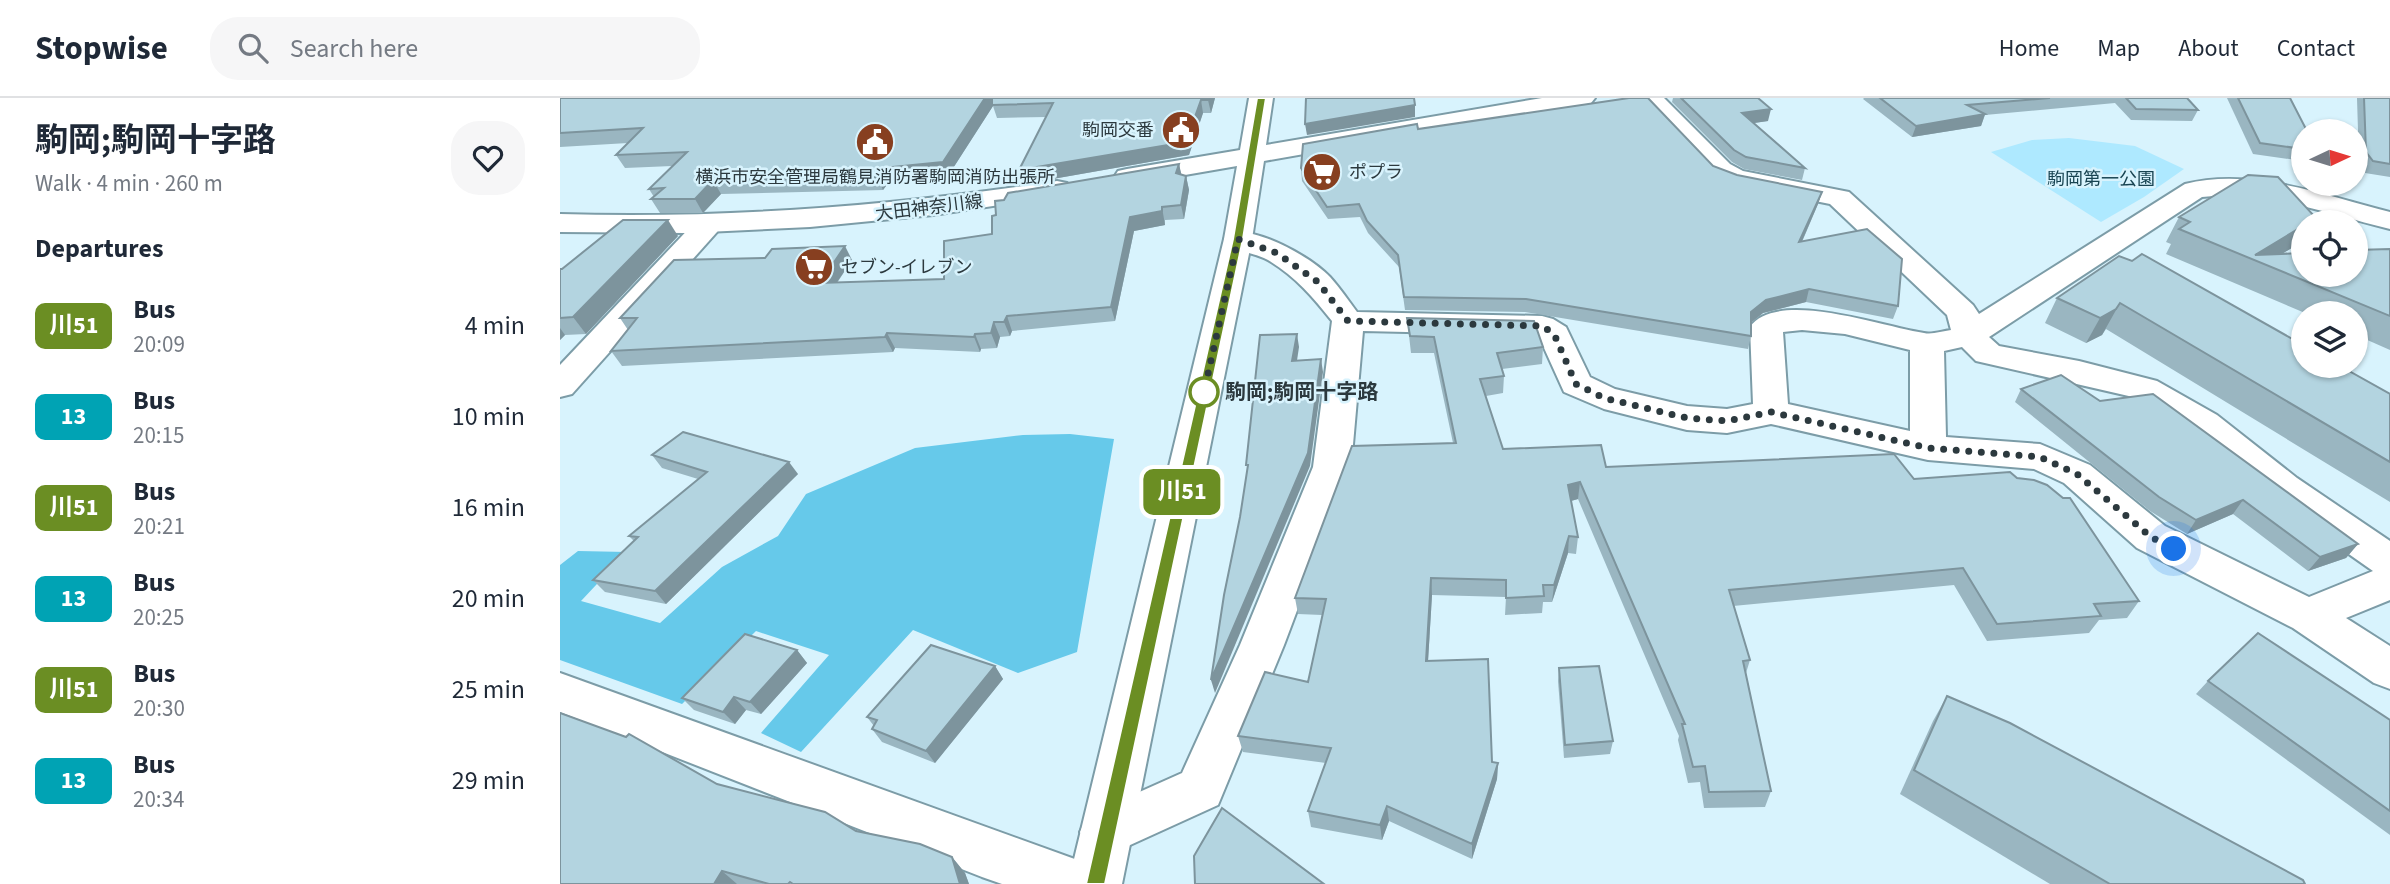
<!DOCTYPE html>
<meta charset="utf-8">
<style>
body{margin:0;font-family:"Source Sans 3","Noto Sans JP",sans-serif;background:#f6f6f7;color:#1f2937;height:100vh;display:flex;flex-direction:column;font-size:26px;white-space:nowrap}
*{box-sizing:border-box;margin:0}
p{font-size:23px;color:#747a83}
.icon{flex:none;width:38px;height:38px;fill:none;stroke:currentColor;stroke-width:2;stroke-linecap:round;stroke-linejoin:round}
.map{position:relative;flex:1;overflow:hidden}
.drawer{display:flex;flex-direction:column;background:#fff;width:560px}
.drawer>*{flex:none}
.badge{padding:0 14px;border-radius:10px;font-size:24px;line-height:46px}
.needle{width:46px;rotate:86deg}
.controls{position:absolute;left:1731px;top:21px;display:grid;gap:14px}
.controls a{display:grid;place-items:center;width:77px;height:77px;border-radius:50%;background:#fff;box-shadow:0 2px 5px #0004;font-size:35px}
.you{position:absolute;width:35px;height:35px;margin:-18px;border:5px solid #fff;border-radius:50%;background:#1a73e8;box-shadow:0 0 0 10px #1a73e833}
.map>.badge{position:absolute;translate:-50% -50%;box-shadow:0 0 0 4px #fff}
h2{padding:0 35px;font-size:26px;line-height:63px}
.round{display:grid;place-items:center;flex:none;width:74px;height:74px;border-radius:28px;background:#f6f6f7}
.headline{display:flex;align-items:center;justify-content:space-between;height:119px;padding:0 35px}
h1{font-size:33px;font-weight:700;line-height:52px}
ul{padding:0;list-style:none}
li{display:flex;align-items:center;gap:21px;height:91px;padding:0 35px}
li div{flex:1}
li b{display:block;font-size:26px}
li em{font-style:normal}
li .badge{min-width:77px;font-weight:700;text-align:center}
header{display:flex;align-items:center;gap:42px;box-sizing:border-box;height:98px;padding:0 35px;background:#fff;border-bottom:2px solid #e0e1e3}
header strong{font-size:33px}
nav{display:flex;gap:38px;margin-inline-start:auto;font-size:24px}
.search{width:490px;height:63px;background:#f6f6f7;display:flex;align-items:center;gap:18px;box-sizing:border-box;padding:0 24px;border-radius:28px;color:#747a83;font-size:26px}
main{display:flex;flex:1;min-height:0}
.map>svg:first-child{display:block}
.green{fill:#aee9ff}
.forest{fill:#66c9ea}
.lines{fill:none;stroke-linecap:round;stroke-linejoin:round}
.minor-casing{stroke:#7c9ca7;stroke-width:4}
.secondary-casing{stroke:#7c9ca7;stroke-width:4}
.minor{fill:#fff;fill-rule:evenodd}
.secondary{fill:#fff;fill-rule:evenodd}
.wall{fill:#9ab6c1}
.shaded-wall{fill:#7d949d}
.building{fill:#b3d4e0;stroke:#7d949d;stroke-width:2}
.line{fill:#6b8e23;stroke:#fff;stroke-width:2}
.walk{stroke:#2c393e;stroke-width:7;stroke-dasharray:0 12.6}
.stop-dot{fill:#fff;stroke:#6b8e23;stroke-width:3.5}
.labels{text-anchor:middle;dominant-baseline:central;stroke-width:5;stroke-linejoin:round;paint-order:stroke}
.far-poi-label{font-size:18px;fill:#2c393e;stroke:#d8f3fd;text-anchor:start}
.far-park-label{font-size:18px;fill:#184452;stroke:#d8f3fd}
.far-street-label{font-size:18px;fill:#2c393e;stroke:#d8f3fd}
.stop-label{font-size:21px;font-weight:bold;fill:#2c393e;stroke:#d8f3fd;text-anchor:start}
</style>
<header>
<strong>Stopwise</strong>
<div class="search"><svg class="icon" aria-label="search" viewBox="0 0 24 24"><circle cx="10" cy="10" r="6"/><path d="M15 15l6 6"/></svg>Search here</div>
<nav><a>Home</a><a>Map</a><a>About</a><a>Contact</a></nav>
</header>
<main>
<section class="drawer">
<div class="headline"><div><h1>駒岡;駒岡十字路</h1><p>Walk · 4 min · 260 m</p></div><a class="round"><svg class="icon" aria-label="heart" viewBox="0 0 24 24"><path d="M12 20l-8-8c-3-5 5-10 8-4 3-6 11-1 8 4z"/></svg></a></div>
<h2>Departures</h2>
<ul>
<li><span class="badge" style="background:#6b8e23;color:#fff">川51</span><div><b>Bus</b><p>20:09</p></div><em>4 min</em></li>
<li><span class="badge" style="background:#00a3b4;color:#fff">13</span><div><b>Bus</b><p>20:15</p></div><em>10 min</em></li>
<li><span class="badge" style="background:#6b8e23;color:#fff">川51</span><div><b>Bus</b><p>20:21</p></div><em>16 min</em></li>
<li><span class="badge" style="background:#00a3b4;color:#fff">13</span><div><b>Bus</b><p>20:25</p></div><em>20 min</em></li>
<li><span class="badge" style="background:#6b8e23;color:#fff">川51</span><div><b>Bus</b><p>20:30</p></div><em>25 min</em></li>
<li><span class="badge" style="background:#00a3b4;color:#fff">13</span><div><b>Bus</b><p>20:34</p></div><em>29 min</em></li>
</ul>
</section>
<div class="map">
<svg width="1830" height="786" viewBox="0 0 1830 786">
<rect width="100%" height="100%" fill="#d8f3fd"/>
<polygon class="green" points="1509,40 1575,48 1624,71 1584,99 1541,124 1431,54 1472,42"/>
<polygon class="forest" points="510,336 554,341 517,554 458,575 353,532 241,654 201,635 269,557 196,533 122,606 0,562 0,467 18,453 67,454 21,503 100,525 162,469 218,438 246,396 355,350 463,337"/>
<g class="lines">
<g class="minor-casing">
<g id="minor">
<path d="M1079,0H1104L1170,66L1183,73L1289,94L1413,207L1419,216L1625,86C1693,69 1765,98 1830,114V131C1769,116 1706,92 1642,99L1429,239L1439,248L1519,263L1597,283L1657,317L1737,380L1830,443V502L1786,520L1830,548V591L1814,585L1733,530L1577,450L1504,385L1474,371L1368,362L1211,326L1167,335L1127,332L1044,311L1004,294L980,241L974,237L803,233L791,369L724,547L658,707L546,758L528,751L520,734L528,717L622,675L680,547L753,369L772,223C753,199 735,178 708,162C694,154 673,154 664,141L668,135C696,128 751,159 770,179C780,190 788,202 797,214L982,218L993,221L1006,229L1030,279L1055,291L1127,308L1167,311L1193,306L1190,229C1217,190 1326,230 1364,235C1372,237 1382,233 1391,232L1387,217L1270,106L1175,87L1152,78ZM1242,232L1285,236L1350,252V333L1228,306L1223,234ZM1402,249L1416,263L1573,299L1631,333L1709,400L1813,473L1749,499L1605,428L1530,367L1480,346L1386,339L1384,253Z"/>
<polygon points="147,119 157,122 161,128 157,134 12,296 0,299 0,267 137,122"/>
<polygon points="0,575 534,768 542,786 442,786 422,779 0,614"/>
</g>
</g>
<g class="secondary-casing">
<g id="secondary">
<polygon points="689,0 713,0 706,47 982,0 1035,0 1031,5 1023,7 704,63 692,141 562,786 508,786 664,141 677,68 567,87 558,85 554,79 558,73 567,71 680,52"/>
<path d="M497,83L507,85L511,91L507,97L373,117L250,129L125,135L0,134V116C167,121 332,108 497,83Z"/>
</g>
</g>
<use href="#minor" class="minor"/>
<use href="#secondary" class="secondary"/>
</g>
<g class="wall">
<polygon points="0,0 655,0 651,15 643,15 629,57 464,86 459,72 486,19 437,20 433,8 388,78 329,84 323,92 161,96 143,115 100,115 91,101 94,99 89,91 112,68 65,70 56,57 68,45 0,49"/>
<polygon points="1113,0 1198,0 1208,23 1194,25 1245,70 1242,82 1184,71 1172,64 1112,4"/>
<polygon points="1304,0 1627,0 1638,12 1632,23 1571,22 1555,5 1425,17 1421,28 1352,39 1303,1"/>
<polygon points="1667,0 1730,0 1743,33 1743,63 1693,56"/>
<polygon points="1797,0 1830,0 1830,79 1805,75 1799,66"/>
<polygon points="858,31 1153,68 1177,77 1262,94 1258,106 1242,144 1338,208 1333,221 1246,204 1203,215 1191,225 1191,238 1188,251 965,214 845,212 839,169 808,135 800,119 768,121 742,83 741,70"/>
<polygon points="619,66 621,77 626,78 629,92 624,121 605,122 605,127 574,133 555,223 452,233 450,238 440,239 437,250 421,251 420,254 335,250 333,254 62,268 51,253 68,232 60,220 292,162 277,185 384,181 432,136 436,117 444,102"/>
<polygon points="1619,119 1743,124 1743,141 1740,145 1723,155 1830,151 1830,252 1796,237 1796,215 1745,215 1606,156 1611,146 1606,144"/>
<polygon points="118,138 26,236 5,237 0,242 0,171"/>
<polygon points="1559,158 1830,296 1830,404 1546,231 1542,237 1526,245 1485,225 1497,200"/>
<polygon points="847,220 983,249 982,266 942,271 944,278 943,295 926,298 943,351 1046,369 1354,381 1579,503 1567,520 1539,522 1529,535 1427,543 1394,487 1173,508 1190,562 1186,575 1211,693 1205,709 1144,710 1140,684 1128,685 1118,642 1119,638 1018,401 1011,403 1018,439 1016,456 1008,455 992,504 983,504 982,515 945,517 946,499 872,497 868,563 932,664 938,665 937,681 912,761 829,723 822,742 751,729 748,713 766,665 683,654 678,638 748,584 762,517 738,516 735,500 893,345 874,255 851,255"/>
<polygon points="1461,291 1540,303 1798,446 1786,460 1748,473 1673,416 1627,436 1590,413 1455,304"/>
<polygon points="92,357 238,376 106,506 45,494 33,482 74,443 69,438 138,381 102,370"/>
<polygon points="237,552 247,565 201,616 186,612 175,626 134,612 122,600"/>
<polygon points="435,568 443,581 375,665 322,644 312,631 314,628 307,619"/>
<polygon points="999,570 1053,643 1050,656 1004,660 998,583"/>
<polygon points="1648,583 1830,622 1830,737 1636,596"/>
<polygon points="1387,598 1745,786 1490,786 1340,696 1373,623"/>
<polygon points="157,686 296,733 392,759 405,775 409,786 0,786"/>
</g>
<g class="shaded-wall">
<polygon points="425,0 436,0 432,7 433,8 388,78 329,84 323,92 317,79 323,70"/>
<polygon points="649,0 655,0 651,15 648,2"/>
<polygon points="641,2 643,15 629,57 464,86 459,72"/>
<polygon points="855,7 855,19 747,37 745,26"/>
<polygon points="1211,11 1208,23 1180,27 1182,15"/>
<polygon points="1425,16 1421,28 1352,39 1356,28"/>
<polygon points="619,66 622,79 616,75"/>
<polygon points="626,78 629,92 624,121 621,107"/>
<polygon points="153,82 161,96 143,115 135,101"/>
<polygon points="1262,94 1258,106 1236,157 1239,144"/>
<polygon points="602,109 605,127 574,133 555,223 551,209 570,119"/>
<polygon points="108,122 118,138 26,236 13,219"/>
<polygon points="1743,128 1743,141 1740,145 1705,166 1695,157"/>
<polygon points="285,148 292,162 267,199 260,185"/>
<polygon points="1249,191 1246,204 1203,215 1188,227 1191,214 1206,202"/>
<polygon points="1560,205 1542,237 1526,245 1540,220"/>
<polygon points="447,218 452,233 450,238 444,224"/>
<polygon points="434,224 440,239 437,250 431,235"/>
<polygon points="0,230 5,237 0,242"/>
<polygon points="327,235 335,250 333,254 325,239"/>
<polygon points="415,236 421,251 420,254 414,239"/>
<polygon points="737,236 739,249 735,276 732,263"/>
<polygon points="761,261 763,274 750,368 655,595 651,582"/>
<polygon points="229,364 238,376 106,506 95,493"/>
<polygon points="1020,384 1018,401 1007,404 1008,387"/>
<polygon points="1683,402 1673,416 1627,436 1636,422"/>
<polygon points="1009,438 1008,455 992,504 994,487"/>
<polygon points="1798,446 1786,460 1748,473 1760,459"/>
<polygon points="871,480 872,497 867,580 866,563"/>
<polygon points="237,552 247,565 201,616 190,604"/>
<polygon points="435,568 443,581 375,665 366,653"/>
<polygon points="174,599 186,612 175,626 163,614"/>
<polygon points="938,665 937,681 912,761 912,746"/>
<polygon points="827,708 829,723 822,742 820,727"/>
<polygon points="392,759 405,775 409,786 400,786"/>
<polygon points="162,773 177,786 154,786"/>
</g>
<g class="building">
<polygon points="0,0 425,0 383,64 323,70 317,79 153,82 135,101 91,101 104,90 89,91 127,54 56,57 83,30 0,35"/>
<polygon points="432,0 649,0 648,2 641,2 626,44 459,72 493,5 432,7"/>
<polygon points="746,0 854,0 855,7 745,26"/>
<polygon points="1069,0 1088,0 1153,68 1177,77 1262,94 1239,144 1307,131 1342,161 1338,208 1249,191 1206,202 1191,214 1191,238 966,201 844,199 838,157 807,123 799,106 767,109 741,70 743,46 857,26 858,31"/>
<polygon points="1121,0 1198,0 1211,11 1182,15 1245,70 1186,59 1174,52"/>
<polygon points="1320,0 1490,0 1407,7 1425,16 1356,28"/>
<polygon points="1566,0 1627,0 1638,12 1576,11"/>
<polygon points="1678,0 1730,0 1747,33 1743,33 1743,51 1700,45"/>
<polygon points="1804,0 1830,0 1830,66 1813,63 1806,54"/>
<polygon points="619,66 616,75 626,78 621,107 602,109 602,113 570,119 551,209 447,218 444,224 434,224 431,235 415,236 414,239 327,235 325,239 51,253 77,220 60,220 114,162 205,160 212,151 285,148 260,185 384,181 384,143 432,136 432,118 436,117 435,103 444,102 448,95"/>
<polygon points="1688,77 1718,79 1756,120 1750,124 1743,124 1743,128 1695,157 1743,155 1743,177 1796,177 1796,152 1830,151 1830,218 1619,131 1630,124 1619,119"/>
<polygon points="63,122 108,122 13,219 0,220 0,171 2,171"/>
<polygon points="1582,156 1743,247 1743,268 1780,268 1830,296 1830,364 1560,205 1556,211 1540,220 1497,200 1559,158 1572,163"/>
<polygon points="847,220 974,223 983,249 937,255 944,278 920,281 943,351 1041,347 1046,369 1334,356 1354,381 1450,374 1457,380 1474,382 1487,387 1503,400 1510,400 1579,503 1534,506 1541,518 1437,526 1403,470 1169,492 1190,562 1183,563 1211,693 1149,694 1145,668 1133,669 1122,626 1125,626 1020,384 1008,387 1018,439 1009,438 994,487 983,487 984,498 946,500 946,482 871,480 866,563 928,561 932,664 938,665 912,746 827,708 820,727 748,713 771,650 678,638 705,574 748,584 766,501 735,500 792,348 896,345 874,239 850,238"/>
<polygon points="737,236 732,263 761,261 748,355 651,582 664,497 680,419 688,367 686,367 700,237"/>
<polygon points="1501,277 1540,303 1593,296 1798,446 1760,459 1683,402 1636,422 1599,399 1461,291"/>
<polygon points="123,334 229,364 95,493 33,482 78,439 69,438 147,374 92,357"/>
<polygon points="1698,535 1830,622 1830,713 1648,583"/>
<polygon points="185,536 237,552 190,604 174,599 163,614 122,600"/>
<polygon points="371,547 435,568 366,653 312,631 317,622 307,619"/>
<polygon points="1039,568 1053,643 1005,647 999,570"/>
<polygon points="1387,598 1450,625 1743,782 1745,786 1550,786 1354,672"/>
<polygon points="0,615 66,639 69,636 157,686 265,714 296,733 360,746 392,759 400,786 233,786 230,784 228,786 209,786 162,773 154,786 0,786"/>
<polygon points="662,710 764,786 635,786 634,758"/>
</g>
<polygon class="line" points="697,0 706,0 683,141 545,786 526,786 673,141"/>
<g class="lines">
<polyline class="walk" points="644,294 642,303 678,141 717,155 758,184 788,223 982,228 994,236 1016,286 1044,300 1127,320 1167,323 1211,314 1368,350 1480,359 1517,376 1591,439 1614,451"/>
</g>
<defs>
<g id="civic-disc" transform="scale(2.0125)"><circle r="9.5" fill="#873f20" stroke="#d8f3fd"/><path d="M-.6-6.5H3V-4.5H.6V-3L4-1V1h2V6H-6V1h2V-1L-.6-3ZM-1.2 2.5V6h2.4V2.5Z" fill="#fff"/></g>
<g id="supermarket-disc" transform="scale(2.0125)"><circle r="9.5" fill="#873f20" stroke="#d8f3fd"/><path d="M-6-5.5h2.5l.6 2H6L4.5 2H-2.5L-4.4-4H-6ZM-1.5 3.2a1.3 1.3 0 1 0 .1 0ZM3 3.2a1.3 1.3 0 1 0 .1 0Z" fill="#fff"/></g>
</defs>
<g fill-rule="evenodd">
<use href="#civic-disc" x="621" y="32"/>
<use href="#civic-disc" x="315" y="44"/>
<use href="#supermarket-disc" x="762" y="74"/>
<use href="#supermarket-disc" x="254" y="169"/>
</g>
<circle class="stop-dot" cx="644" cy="294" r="14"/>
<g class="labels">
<g class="far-poi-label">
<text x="594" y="32" text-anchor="end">駒岡交番</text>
<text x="789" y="74">ポプラ</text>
<text x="315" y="79" text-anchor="middle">横浜市安全管理局鶴見消防署駒岡消防出張所</text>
<text x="281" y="169">セブン-イレブン</text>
</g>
<g class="far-park-label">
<text x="1541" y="81">駒岡第一公園</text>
</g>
<g class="far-street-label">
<text transform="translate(369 110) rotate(-7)">大田神奈川線</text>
</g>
<g class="stop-label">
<text x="665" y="294">駒岡;駒岡十字路</text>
</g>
</g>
</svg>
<div class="controls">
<a><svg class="needle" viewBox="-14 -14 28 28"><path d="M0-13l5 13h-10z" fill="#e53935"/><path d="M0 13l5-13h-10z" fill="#747a83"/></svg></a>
<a><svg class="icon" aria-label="locate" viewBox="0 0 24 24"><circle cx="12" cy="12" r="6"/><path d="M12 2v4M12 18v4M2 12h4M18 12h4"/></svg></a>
<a><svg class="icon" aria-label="layers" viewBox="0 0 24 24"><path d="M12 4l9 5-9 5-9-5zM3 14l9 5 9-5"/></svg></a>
</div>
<div class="you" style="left:1614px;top:451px"></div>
<b class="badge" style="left:622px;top:394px;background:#6b8e23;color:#fff">川51</b>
</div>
</main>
